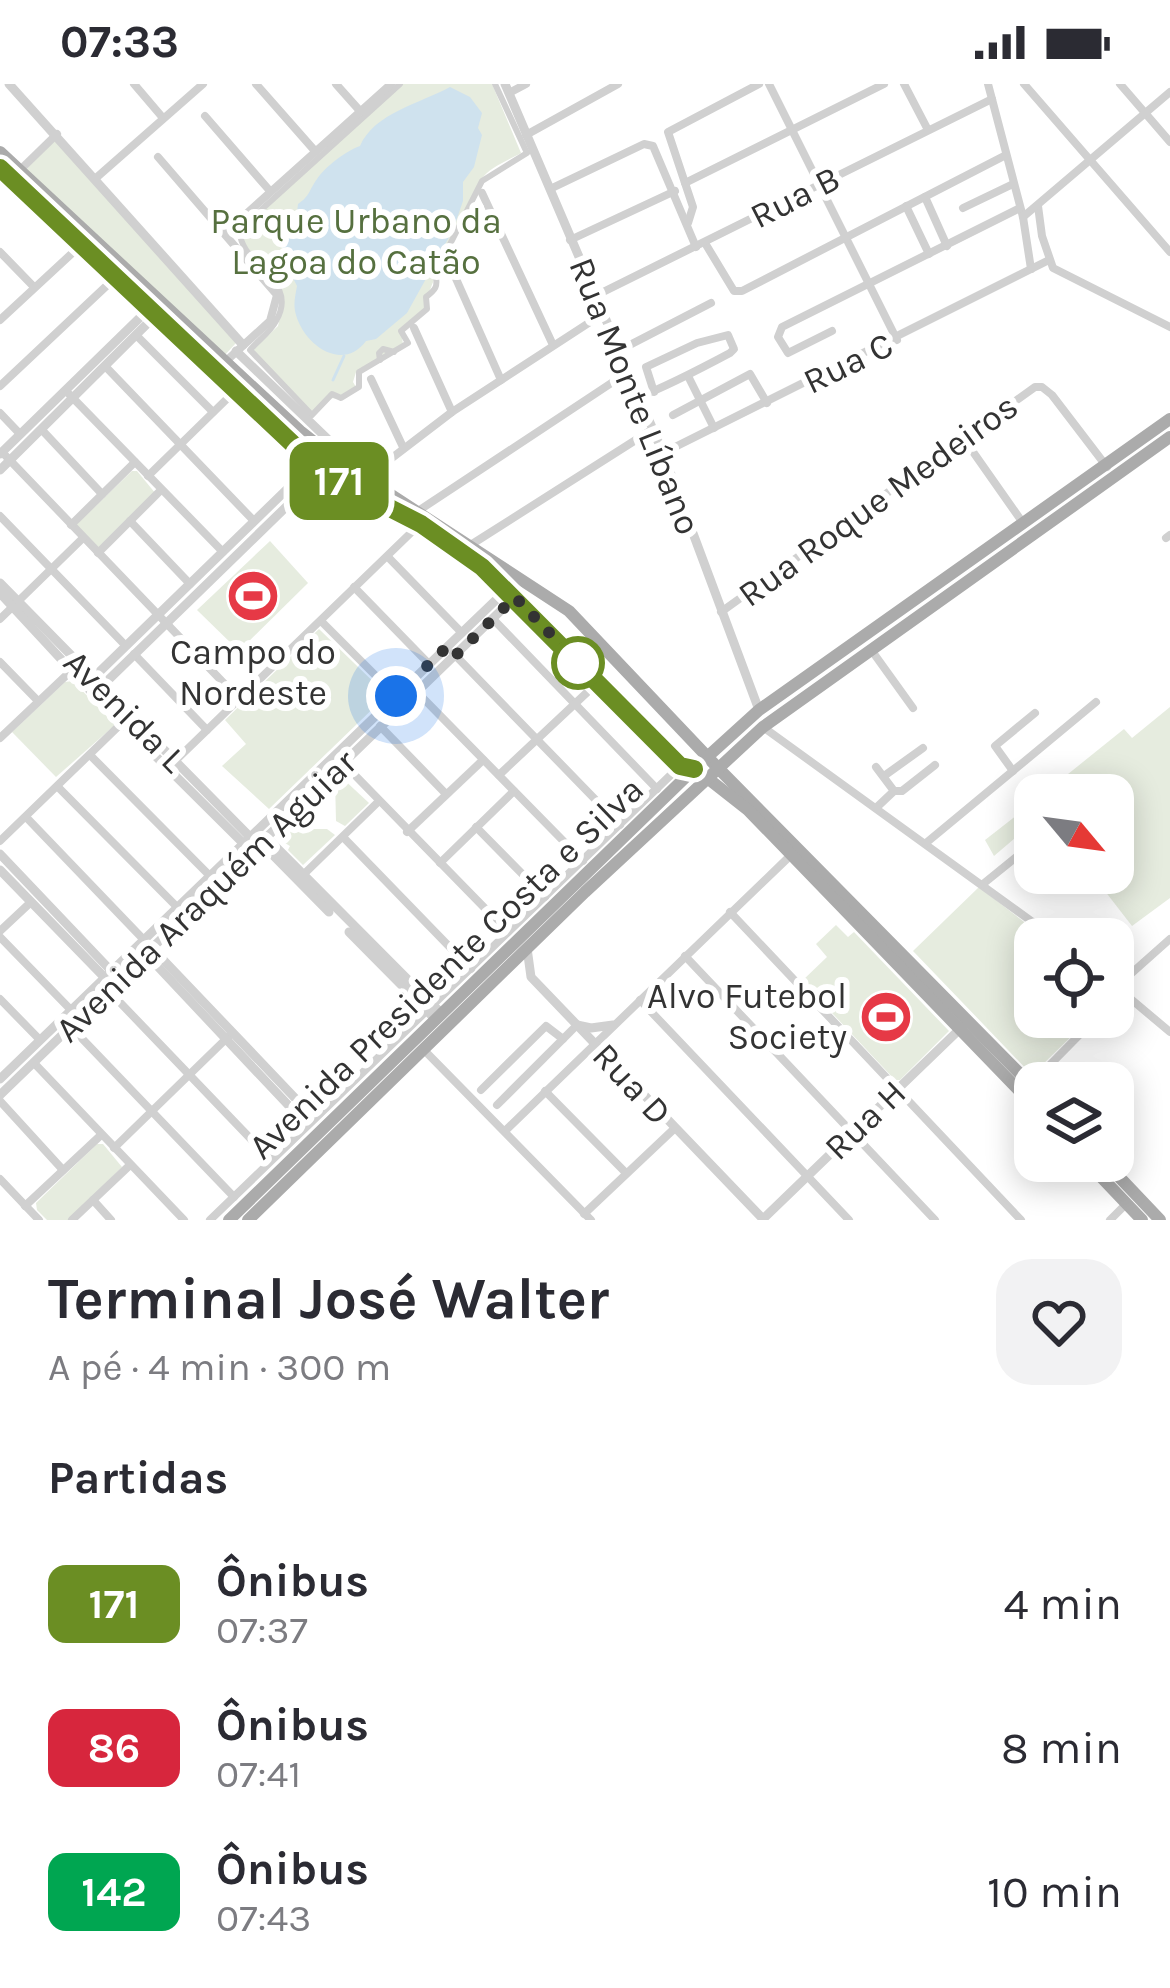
<!DOCTYPE html>
<html lang="pt">
<meta charset="utf-8">
<style>
body{margin:0;font-family:Karla,sans-serif;background:#f2f2f3;color:#2b2b33;height:100vh;display:flex;flex-direction:column;font-size:45px;white-space:nowrap}
*{box-sizing:border-box;margin:0}
p{font-size:39px;color:#7c7c81}
.icon{flex:none;width:66px;height:66px;fill:none;stroke:currentColor;stroke-width:2;stroke-linecap:round;stroke-linejoin:round}
.map{position:relative;height:1136px;overflow:hidden}
.side{display:flex;flex-direction:column;background:#fff;flex:1}
.side>*{flex:none}
.badge{padding:0 24px;border-radius:18px;font-size:42px;line-height:78px}
.needle{width:78px;rotate:119deg}
.buttons{position:absolute;left:1014px;top:690px;display:grid;gap:24px}
.buttons a{display:grid;place-items:center;width:120px;height:120px;border-radius:24px;background:#fff;box-shadow:0 6px 30px #0003;font-size:60px}
.you{position:absolute;width:60px;height:60px;margin:-30px;border:9px solid #fff;border-radius:50%;background:#1a73e8;box-shadow:0 0 0 18px #1a73e833}
.map>.badge{position:absolute;translate:-50% -50%;box-shadow:0 0 0 6px #fff}
h2{padding:0 48px;font-size:45px;line-height:108px}
.round{display:grid;place-items:center;flex:none;width:126px;height:126px;border-radius:36px;background:#f2f2f3}
.headline{display:flex;align-items:center;justify-content:space-between;height:204px;padding:0 48px}
h1{font-size:57px;font-weight:700;line-height:90px}
ul{padding:0;list-style:none}
li{display:flex;align-items:center;gap:36px;height:144px;padding:0 48px}
li div{flex:1}
li b{display:block;font-size:45px}
li em{font-style:normal}
li .badge{min-width:132px;font-weight:700;text-align:center}
.status{display:flex;justify-content:space-between;align-items:center;height:84px;padding:0 60px;background:#fff;direction:ltr}
.status svg{height:33px;fill:currentColor}
.map>svg:first-child{display:block}
.green{fill:#e6ecdf}
.water{fill:#cfe2ee}
.lines{fill:none;stroke-linecap:round;stroke-linejoin:round}
.stream{stroke:#cfe2ee;stroke-width:3}
.pedestrian{stroke:#d0d0d0;stroke-width:6}
.minor{stroke:#d0d0d0;stroke-width:8}
.tertiary{stroke:#d0d0d0;stroke-width:9}
.primary{stroke:#ababab;stroke-width:12}
.line-casing{stroke:#fff;stroke-width:27}
.line{stroke:#6b8e23;stroke-width:18}
.walk{stroke:#333;stroke-width:12;stroke-dasharray:0 21.6}
.stop-dot{fill:#fff;stroke:#6b8e23;stroke-width:6}
.labels{text-anchor:middle;dominant-baseline:central;stroke-width:12;stroke-linejoin:round;paint-order:stroke}
.street-label{font-size:36px;fill:#333;stroke:#fff}
.park-label{font-size:36px;fill:#56703f;stroke:#fff}
.poi-label{font-size:36px;fill:#333;stroke:#fff}
</style>
<div class="status"><b>07:33</b><svg viewBox="0 0 49 12"><path d="M0 12V9h3v3zM5 12V6h3v6zM10 12V3h3v9zM15 12V0h3v12zM26 1h20v11H26zM47 4h2v5h-2z"/></svg></div>
<div class="map">
<svg width="1170" height="1136" viewBox="0 0 1170 1136">
<rect width="100%" height="100%" fill="#fff"/>
<g class="green">
<path d="M403,0H492L521,69C509,76 488,84 482,95C469,116 425,209 424,227L401,244L403,261L356,288L353,298L356,303L341,315L330,314L311,333L252,267L278,242L283,220L242,159L243,143Z"/>
<polygon points="53,54 236,259 224,272 25,87"/>
<polygon points="132,387 137,387 156,410 100,466 75,446 77,440"/>
<polygon points="270,457 308,499 239,567 197,526"/>
<polygon points="319,545 387,611 269,725 222,682 246,660 225,636"/>
<polygon points="73,597 115,641 56,693 12,648 65,598"/>
<polygon points="1170,623 1170,814 1132,842 1091,789 1113,789 1113,711 1076,711 1071,705 1065,711 1042,711 1124,645 1132,654"/>
<polygon points="340,692 369,719 345,742 336,737 335,696"/>
<polygon points="1035,717 1035,737 994,772 985,756"/>
<polygon points="287,745 327,745 335,751 303,781 288,766 290,762 278,755"/>
<polygon points="979,803 1046,855 1035,855 1035,933 1091,933 1032,991 913,867"/>
<polygon points="836,841 848,853 854,848 949,947 900,996 895,996 802,897 827,873 816,860"/>
<polygon points="97,1060 103,1060 122,1083 68,1136 47,1136 37,1126 36,1119"/>
</g>
<path class="water" d="M450,3L470,13L482,29L478,44L482,51L474,83L463,98V117L453,146L407,229L376,255L366,257C343,288 305,262 296,231C293,221 295,213 297,202C287,182 279,165 282,140L296,136L298,120C310,112 309,106 317,95C326,82 346,67 360,62C374,29 421,19 450,3Z"/>
<g class="lines">
<polyline class="stream" points="333,296 344,272"/>
<g class="pedestrian">
<path d="M400,0L240,145C237,181 301,194 276,237C270,249 257,257 250,266L312,331L332,310L341,314L359,303V288L408,259L401,247L427,225L426,213C442,201 434,200 437,186L482,97L527,69L495,0"/>
<polyline points="380,276 379,269 383,265 394,268"/>
</g>
<g class="minor">
<polyline points="134,0 163,34"/>
<polyline points="256,0 315,67"/>
<polyline points="336,0 360,27"/>
<polyline points="769,0 897,256"/>
<polyline points="904,0 928,46"/>
<polyline points="988,0 1023,133 1031,185"/>
<polyline points="1024,0 1170,168"/>
<polyline points="1120,0 1170,58"/>
<polyline points="509,9 526,0"/>
<polyline points="205,32 270,107"/>
<polyline points="526,51 618,0"/>
<polyline points="158,73 277,211 270,237 225,278"/>
<polyline points="20,86 57,50"/>
<polyline points="96,94 203,0"/>
<polyline points="685,99 884,0"/>
<polyline points="550,105 644,60 653,62 696,163"/>
<polyline points="482,109 553,261"/>
<polyline points="925,113 947,162"/>
<polyline points="906,122 929,170"/>
<polyline points="1038,122 1042,152 1053,184 1170,243"/>
<polyline points="963,124 1013,100"/>
<polyline points="1023,133 1170,8"/>
<polyline points="688,139 693,123 668,48 759,0"/>
<polyline points="225,149 391,0"/>
<polyline points="570,156 675,107"/>
<polyline points="705,159 734,207 742,207 1006,71"/>
<polyline points="0,168 34,203"/>
<polyline points="449,179 501,296"/>
<polyline points="597,211 992,15"/>
<polyline points="0,236 81,161"/>
<polyline points="414,244 452,328"/>
<polyline points="832,247 788,269 778,253 782,243 1020,124"/>
<polyline points="137,252 213,328"/>
<polyline points="620,266 711,219"/>
<polyline points="105,282 254,437"/>
<polyline points="688,292 714,344"/>
<polyline points="371,295 403,363"/>
<polyline points="0,302 117,192"/>
<polyline points="69,310 223,468"/>
<path d="M639,313C670,301 700,285 730,269L734,265L728,251L697,259L646,283L654,308"/>
<polyline points="0,329 20,350"/>
<polyline points="673,331 750,290 767,319"/>
<polyline points="42,346 102,410"/>
<polyline points="964,355 1023,439"/>
<polyline points="2,368 239,615"/>
<polyline points="663,369 1049,176"/>
<polyline points="148,392 235,307"/>
<polyline points="367,393 452,328 604,229"/>
<polyline points="415,429 628,288"/>
<polyline points="0,432 125,561"/>
<polyline points="130,437 190,500"/>
<polyline points="71,441 135,378"/>
<polyline points="1166,454 1170,451"/>
<polyline points="469,462 653,345"/>
<polyline points="98,469 161,406"/>
<polyline points="388,473 462,549"/>
<polyline points="354,503 429,580"/>
<polyline points="721,528 1035,303 1042,303 1052,311 1107,383"/>
<polyline points="0,535 83,454"/>
<polyline points="493,535 657,705"/>
<polyline points="321,537 396,612"/>
<polyline points="872,567 913,624"/>
<polyline points="453,569 620,741"/>
<polyline points="134,570 207,646"/>
<polyline points="0,578 38,617"/>
<polyline points="417,608 583,777"/>
<polyline points="380,642 446,710"/>
<polyline points="763,643 1056,855"/>
<polyline points="0,654 73,585"/>
<polyline points="90,671 210,792"/>
<polyline points="174,678 421,439"/>
<polyline points="343,679 508,848"/>
<polyline points="1013,687 995,662 1035,629"/>
<polyline points="499,691 596,600"/>
<polyline points="884,692 923,664"/>
<polyline points="58,703 178,824"/>
<polyline points="894,707 902,707 935,681"/>
<polyline points="876,724 894,707 876,683"/>
<polyline points="26,733 144,856"/>
<polyline points="476,743 545,813"/>
<polyline points="407,748 483,676"/>
<polyline points="343,753 471,885"/>
<polyline points="0,757 124,637"/>
<polyline points="926,759 1096,618"/>
<polyline points="440,779 514,707"/>
<polyline points="303,791 378,718"/>
<polyline points="983,800 1035,758"/>
<polyline points="730,828 1021,1136"/>
<polyline points="0,847 31,818"/>
<polyline points="0,853 71,926"/>
<polyline points="685,872 935,1136"/>
<polyline points="1113,900 1170,948"/>
<polyline points="1116,903 1170,855"/>
<polyline points="109,907 271,1076"/>
<polyline points="0,915 40,956"/>
<polyline points="640,916 849,1136"/>
<polyline points="69,941 234,1113"/>
<polyline points="424,966 591,1136"/>
<polyline points="34,979 184,1136"/>
<polyline points="1032,999 1097,933"/>
<polyline points="481,1006 546,942 563,955"/>
<polyline points="545,1007 626,1089"/>
<polyline points="0,1017 63,1086"/>
<polyline points="497,1021 577,941"/>
<polyline points="506,1046 791,771"/>
<polyline points="114,1064 229,952"/>
<polyline points="0,1095 39,1136"/>
<polyline points="93,1116 111,1136"/>
<polyline points="25,1122 101,1051"/>
<polyline points="584,1130 675,1044"/>
<polyline points="72,1136 130,1081"/>
<polyline points="210,1136 679,683"/>
<polyline points="1110,1136 1126,1120"/>
</g>
<g class="tertiary">
<polyline points="9,0 243,261"/>
<polyline points="505,0 663,369 759,626"/>
<polyline points="236,267 363,389"/>
<polyline points="0,370 158,216"/>
<polyline points="0,386 165,222"/>
<polyline points="0,499 251,754 267,754 442,930"/>
<polyline points="0,509 97,614 244,760 267,765 329,828"/>
<polyline points="92,595 314,379"/>
<polyline points="101,603 323,387"/>
<polyline points="0,770 116,892"/>
<polyline points="0,786 109,898"/>
<polyline points="349,848 436,936"/>
<polyline points="152,864 314,1034"/>
<polyline points="527,864 531,893 763,1135 963,942"/>
<polyline points="146,870 307,1041"/>
<polyline points="577,941 591,944 613,941"/>
<polyline points="0,995 447,563 498,514 505,502"/>
<polyline points="0,1011 515,513"/>
</g>
<g class="primary">
<polyline points="0,68 300,347 333,373 569,527 717,683 1035,1005"/>
<polyline points="0,84 314,379 339,398 421,439 482,483 680,683 706,693 748,726 1035,1023"/>
<polyline points="1086,1077 1142,1136"/>
<polyline points="1104,1077 1160,1136"/>
<polyline points="229,1136 694,685 759,626 1170,335"/>
<polyline points="248,1136 585,808 763,643 1170,353"/>
</g>
</g>
<g class="lines">
<g class="line-casing">
<polyline id="line" points="0,84 314,380 339,398 421,440 482,483 680,682 694,685"/>
</g>
<use href="#line" class="line"/>
<polyline class="walk" points="396,612 447,563 455,572 515,513 590,591 578,579"/>
</g>
<defs>
<g id="stadium-disc" transform="scale(2.7)"><circle r="9.5" fill="#e63946" stroke="#fff"/><path d="M0-5a6.5 5 0 1 0 0 10a6.5 5 0 1 0 0-10ZM-3.5-1.8h7v3.6h-7Z" fill="#fff"/></g>
</defs>
<g fill-rule="evenodd">
<use href="#stadium-disc" x="253" y="512"/>
<use href="#stadium-disc" x="886" y="933"/>
</g>
<circle class="stop-dot" cx="578" cy="579" r="24"/>
<g class="labels">
<g class="street-label">
<text transform="translate(795 113) rotate(-27)">Rua B</text>
<text transform="translate(848 279) rotate(-26)">Rua C</text>
<text transform="translate(635 312) rotate(68)">Rua Monte Líbano</text>
<text transform="translate(878 416) rotate(-36)">Rua Roque Medeiros</text>
<text transform="translate(125 627) rotate(45)">Avenida L</text>
<text transform="translate(206 812) rotate(-44)">Avenida Araquém Aguiar</text>
<text transform="translate(446 884) rotate(-44)">Avenida Presidente Costa e Silva</text>
<text transform="translate(632 1000) rotate(47)">Rua D</text>
<text transform="translate(865 1036) rotate(-44)">Rua H</text>
</g>
<g class="park-label">
<text x="356" y="137">Parque Urbano da<tspan x="356" dy="41">Lagoa do Catão</tspan></text>
</g>
<g class="poi-label">
<text x="253" y="568">Campo do<tspan x="253" dy="41">Nordeste</tspan></text>
<text x="847" y="912" text-anchor="end">Alvo Futebol<tspan x="847" dy="41">Society</tspan></text>
</g>
</g>
</svg>
<div class="buttons">
<a><svg class="needle" viewBox="-14 -14 28 28"><path d="M0-13l5 13h-10z" fill="#e53935"/><path d="M0 13l5-13h-10z" fill="#7c7c81"/></svg></a>
<a><svg class="icon" aria-label="locate" viewBox="0 0 24 24"><circle cx="12" cy="12" r="6"/><path d="M12 2v4M12 18v4M2 12h4M18 12h4"/></svg></a>
<a><svg class="icon" aria-label="layers" viewBox="0 0 24 24"><path d="M12 4l9 5-9 5-9-5zM3 14l9 5 9-5"/></svg></a>
</div>
<div class="you" style="left:396px;top:612px"></div>
<b class="badge" style="left:339px;top:397px;background:#6b8e23;color:#fff">171</b>
</div>
<section class="side">
<div class="headline"><div><h1>Terminal José Walter</h1><p>A pé · 4 min · 300 m</p></div><a class="round"><svg class="icon" aria-label="heart" viewBox="0 0 24 24"><path d="M12 20l-8-8c-3-5 5-10 8-4 3-6 11-1 8 4z"/></svg></a></div>
<h2>Partidas</h2>
<ul>
<li><span class="badge" style="background:#6b8e23;color:#fff">171</span><div><b>Ônibus</b><p>07:37</p></div><em>4 min</em></li>
<li><span class="badge" style="background:#d7263d;color:#fff">86</span><div><b>Ônibus</b><p>07:41</p></div><em>8 min</em></li>
<li><span class="badge" style="background:#00a651;color:#fff">142</span><div><b>Ônibus</b><p>07:43</p></div><em>10 min</em></li>
</ul>
</section>
